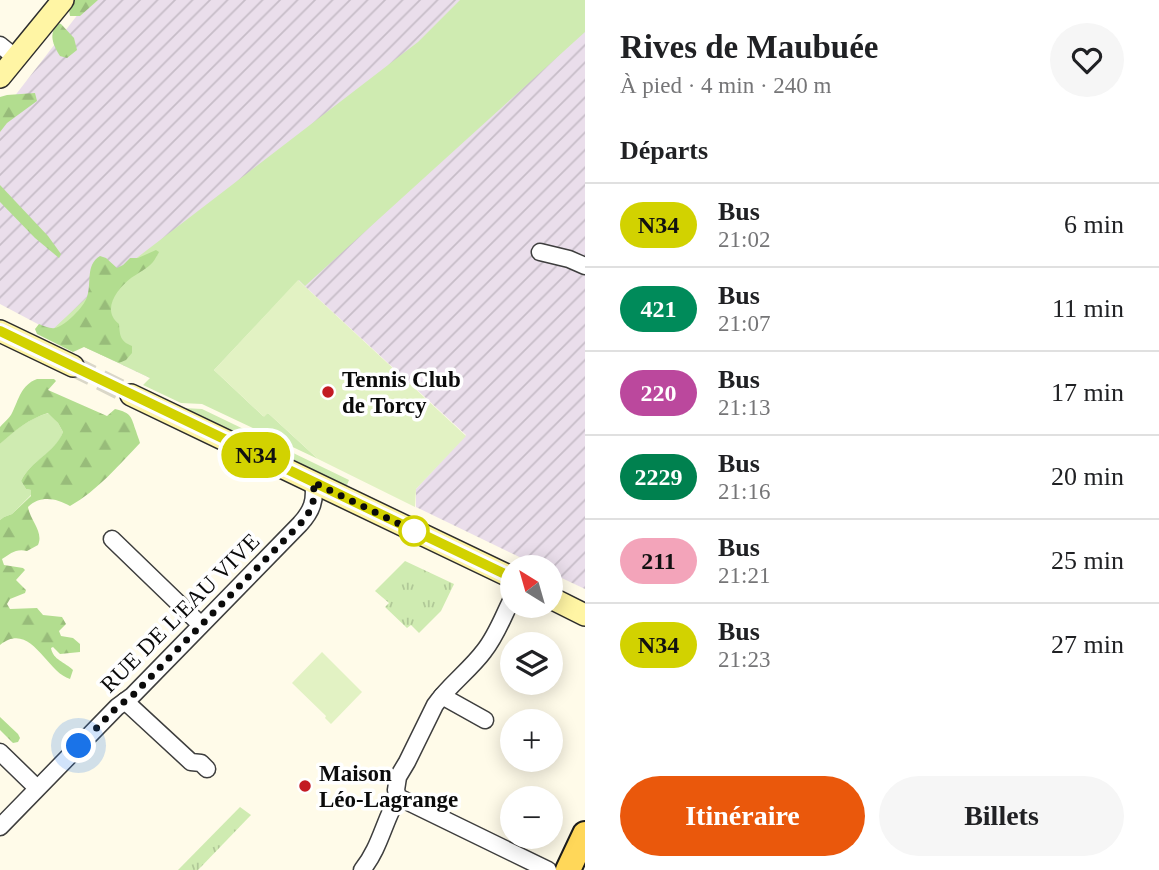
<!DOCTYPE html>
<html lang="fr">
<meta charset="utf-8">
<style>
body{margin:0;font-family:Georgia,serif;background:#f6f6f6;color:#202124;height:100vh;display:flex;flex-direction:column;font-size:26px;white-space:nowrap}
*{box-sizing:border-box;margin:0}
p{font-size:23px;color:#757577}
.icon{flex:none;width:38px;height:38px;fill:none;stroke:currentColor;stroke-width:2;stroke-linecap:round;stroke-linejoin:round}
.map{position:relative;flex:1;overflow:hidden}
.panel{display:flex;flex-direction:column;background:#fff;width:574px}
.panel>*{flex:none}
.badge{padding:0 14px;border-radius:23px;font-size:24px;line-height:46px}
.needle{width:46px;rotate:323deg}
.controls{position:absolute;left:500px;top:555px;display:grid;gap:14px}
.controls a{display:grid;place-items:center;width:63px;height:63px;border-radius:50%;background:#fff;box-shadow:0 4px 18px #0003;font-size:35px}
.you{position:absolute;width:35px;height:35px;margin:-18px;border:5px solid #fff;border-radius:50%;background:#1a73e8;box-shadow:0 0 0 10px #1a73e833}
.map>.badge{position:absolute;translate:-50% -50%;box-shadow:0 0 0 4px #fff}
h2{padding:0 35px;font-size:26px;line-height:63px}
.round{display:grid;place-items:center;flex:none;width:74px;height:74px;border-radius:37px;background:#f6f6f6}
.head{display:flex;align-items:center;justify-content:space-between;height:119px;padding:0 35px}
h1{font-size:33px;font-weight:800;line-height:52px}
.action{display:flex;gap:14px;margin-top:auto;padding:14px 35px}
.action a{flex:1;height:80px;border-radius:42px;background:#ea580c;color:#fff;font-size:28px;font-weight:800;line-height:80px;text-align:center}
.action a+a{background:#f6f6f6;color:#202124}
ul{padding:0;list-style:none}
li{display:flex;align-items:center;gap:21px;height:84px;padding:0 35px;border-top:2px solid #e0e0e0}
li div{flex:1}
li b{display:block;font-size:26px}
li em{font-style:normal}
li .badge{min-width:77px;font-weight:700;text-align:center}
main{display:flex;flex:1;min-height:0}
.map>svg:first-child{display:block}
.industrial{fill:url(#industrial-furrows)}
.grass{fill:#cfebb1}
.forest{fill:url(#forest-firs)}
.park{fill:url(#park-tufts)}
.pitch{fill:#e2f2c3}
.lines{fill:none;stroke-linecap:round;stroke-linejoin:round}
.secondary-tunnel{stroke:#dad7c8;stroke-width:21;stroke-dasharray:21 10;stroke-linecap:butt}
.street-casing{stroke:#3e3e3e;stroke-width:19}
.secondary-casing{stroke:#2d2d2d;stroke-width:24}
.primary-casing{stroke:#1c1c1c;stroke-width:28}
.street{stroke:#fff;stroke-width:16}
.secondary{stroke:#fff5a4;stroke-width:21}
.primary{stroke:#ffd759;stroke-width:24}
.line-casing{stroke:#fff;stroke-width:16}
.line{stroke:#d2d200;stroke-width:10}
.walk{stroke:#0b0b0b;stroke-width:7;stroke-dasharray:0 12.6}
.poi-dot{fill:#c31b23;stroke:#fff;stroke-width:2.5}
.stop-dot{fill:#fff;stroke:#d2d200;stroke-width:3.5}
.labels{text-anchor:middle;dominant-baseline:central;stroke-width:7;stroke-linejoin:round;paint-order:stroke}
.poi-label{font-size:23px;font-weight:bold;fill:#0b0b0b;stroke:#fff;text-anchor:start}
.street-label{font-size:23px;fill:#0b0b0b;stroke:#fff}
</style>
<main>
<div class="map">
<svg width="585" height="870" viewBox="0 0 585 870">
<defs>
<pattern id="industrial-furrows" width="10" height="10" patternUnits="userSpaceOnUse" patternTransform="scale(1.75)"><rect width="10" height="10" fill="#eadeeb"/><path d="M-1 1l2-2M0 10L10 0M9 11l2-2" fill="none" stroke="#c7bdc8"/></pattern>
<pattern id="forest-firs" width="22" height="20" patternUnits="userSpaceOnUse" patternTransform="scale(1.75)"><rect width="22" height="20" fill="#b2dd8f"/><path d="M5 1l3.5 6h-7zM16 11l3.5 6h-7z" fill="#98bc7a"/></pattern>
<pattern id="park-tufts" width="24" height="20" patternUnits="userSpaceOnUse" patternTransform="scale(1.75)"><rect width="24" height="20" fill="#cfebb1"/><path d="M3 7l-1-3M5 7V3M7 7l1-3M15 17l-1-3M17 17v-4M19 17l1-3" fill="none" stroke="#b0c897"/></pattern>
</defs>
<rect width="100%" height="100%" fill="#fffbe9"/>
<polygon class="industrial" points="89,0 585,0 585,589 551,573 551,567 540,567 416,507 416,489 466,435 298,280 214,370 150,378 51,331 0,304 0,115"/>
<g class="grass">
<polygon points="460,0 585,0 585,32 305,286 299,280 214,370 263,416 268,413 318,459 202,404 181,403 143,385 150,378 51,331 95,290 418,42"/>
<polygon points="183,408 202,409 349,480 345,490 181,411"/>
<path d="M49,413L58,423L63,432C55,454 32,459 21,481L26,489L31,490V495L12,514L4,517L0,520V444C14,431 30,417 49,413Z"/>
</g>
<g class="forest">
<polygon points="73,0 98,0 80,16 70,16 69,10"/>
<path d="M58,23L61,24L74,38L77,50L67,58L60,56C53,45 48,34 58,23Z"/>
<polygon points="35,93 37,101 7,123 0,132 0,97 7,95"/>
<polygon points="0,185 48,236 61,254 59,258 35,238 0,202"/>
<path d="M156,250L159,252C158,254 154,261 153,262C147,269 138,273 131,278C117,289 101,310 119,324C120,336 120,341 132,346V353L126,360L119,363L84,347L73,352L37,334L35,329L39,324C44,326 50,329 55,328C65,326 84,307 87,297C92,283 85,265 100,256L106,258L117,268L123,265L130,258H138Z"/>
<path d="M37,379H54L56,381L48,390L107,416L115,409C132,413 131,417 136,431C137,435 139,439 140,443C118,466 98,490 70,506C56,498 40,495 28,507C30,520 44,532 38,545L27,551C16,548 10,554 2,559L4,565L23,568L25,570L16,580L26,590L25,593L10,599L7,604L10,609L37,608L43,615L62,617L66,624L59,631L61,636L73,638L80,644V652L60,654L53,647L51,648C53,660 65,662 73,670L70,679C46,672 31,620 0,645V520L4,517L12,514L31,496V490L26,489L21,481C32,459 54,454 63,432L58,423L48,413C30,418 14,431 0,444V427C4,422 10,418 12,413C19,399 21,385 37,379Z"/>
<polygon points="0,717 18,734 20,738 18,742 13,743 0,730"/>
</g>
<g class="park">
<polygon points="405,561 454,584 441,611 419,633 411,625 407,628 385,607 389,603 375,591"/>
<polygon points="240,807 251,815 198,870 178,870"/>
</g>
<g class="pitch">
<polygon points="298,280 466,436 416,489 415,507 318,459 268,413 264,417 214,370"/>
<polygon points="322,652 362,692 331,724 325,718 326,716 292,683"/>
</g>
<g class="lines">
<polyline class="secondary-tunnel" points="73,366 131,395"/>
<g class="street-casing">
<g id="street">
<polyline points="0,45 16,58"/>
<polyline points="540,252 569,259 585,266"/>
<polyline points="112,539 201,625"/>
<path d="M513,597C504,614 497,635 484,651C470,670 449,685 435,705L407,762L398,777L396,790L398,797L548,870"/>
<polyline points="442,696 485,720"/>
<polyline points="125,701 191,762 201,763 207,769"/>
<polyline points="0,752 37,788"/>
<path d="M0,827L117,707L132,696L300,524C312,511 316,500 313,482"/>
<path d="M362,870C380,848 384,821 398,797"/>
</g>
</g>
<g class="secondary-casing">
<g id="secondary">
<polyline points="0,77 63,0"/>
<polyline points="0,331 73,366"/>
<polyline points="131,395 513,578"/>
<polyline points="551,598 585,615"/>
</g>
</g>
<g class="primary-casing">
<polyline id="primary" points="568,870 585,834"/>
</g>
<use href="#street" class="street"/>
<use href="#secondary" class="secondary"/>
<use href="#primary" class="primary"/>
</g>
<g class="lines">
<g class="line-casing">
<polyline id="line" points="0,331 513,578"/>
</g>
<use href="#line" class="line"/>
<path class="walk" d="M79,746L117,707L132,696L300,524C312,511 316,500 313,482L414,531"/>
</g>
<g class="poi-dot">
<circle cx="328" cy="392" r="7"/>
<circle cx="305" cy="786" r="7"/>
</g>
<circle class="stop-dot" cx="414" cy="531" r="14"/>
<g class="labels">
<g class="poi-label">
<text x="342" y="379">Tennis Club<tspan x="342" dy="26">de Torcy</tspan></text>
<text x="319" y="773">Maison<tspan x="319" dy="26">Léo-Lagrange</tspan></text>
</g>
<g class="street-label">
<text transform="translate(180 613) rotate(-45)">RUE DE L'EAU VIVE</text>
</g>
</g>
</svg>
<div class="controls">
<a><svg class="needle" viewBox="-14 -14 28 28"><path d="M0-13l5 13h-10z" fill="#e53935"/><path d="M0 13l5-13h-10z" fill="#757577"/></svg></a>
<a><svg class="icon" aria-label="layers" viewBox="0 0 24 24"><path d="M12 4l9 5-9 5-9-5zM3 14l9 5 9-5"/></svg></a>
<a>+</a>
<a>−</a>
</div>
<div class="you" style="left:79px;top:746px"></div>
<b class="badge" style="left:256px;top:455px;background:#d2d200;color:#111">N34</b>
</div>
<section class="panel">
<div class="head"><div><h1>Rives de Maubuée</h1><p>À pied · 4 min · 240 m</p></div><a class="round"><svg class="icon" aria-label="heart" viewBox="0 0 24 24"><path d="M12 20l-8-8c-3-5 5-10 8-4 3-6 11-1 8 4z"/></svg></a></div>
<h2>Départs</h2>
<ul>
<li><span class="badge" style="background:#d2d200;color:#111">N34</span><div><b>Bus</b><p>21:02</p></div><em>6 min</em></li>
<li><span class="badge" style="background:#008b5a;color:#fff">421</span><div><b>Bus</b><p>21:07</p></div><em>11 min</em></li>
<li><span class="badge" style="background:#bb489d;color:#fff">220</span><div><b>Bus</b><p>21:13</p></div><em>17 min</em></li>
<li><span class="badge" style="background:#00814f;color:#fff">2229</span><div><b>Bus</b><p>21:16</p></div><em>20 min</em></li>
<li><span class="badge" style="background:#f3a4ba;color:#111">211</span><div><b>Bus</b><p>21:21</p></div><em>25 min</em></li>
<li><span class="badge" style="background:#d2d200;color:#111">N34</span><div><b>Bus</b><p>21:23</p></div><em>27 min</em></li>
</ul>
<div class="action"><a>Itinéraire</a><a>Billets</a></div>
</section>
</main>
